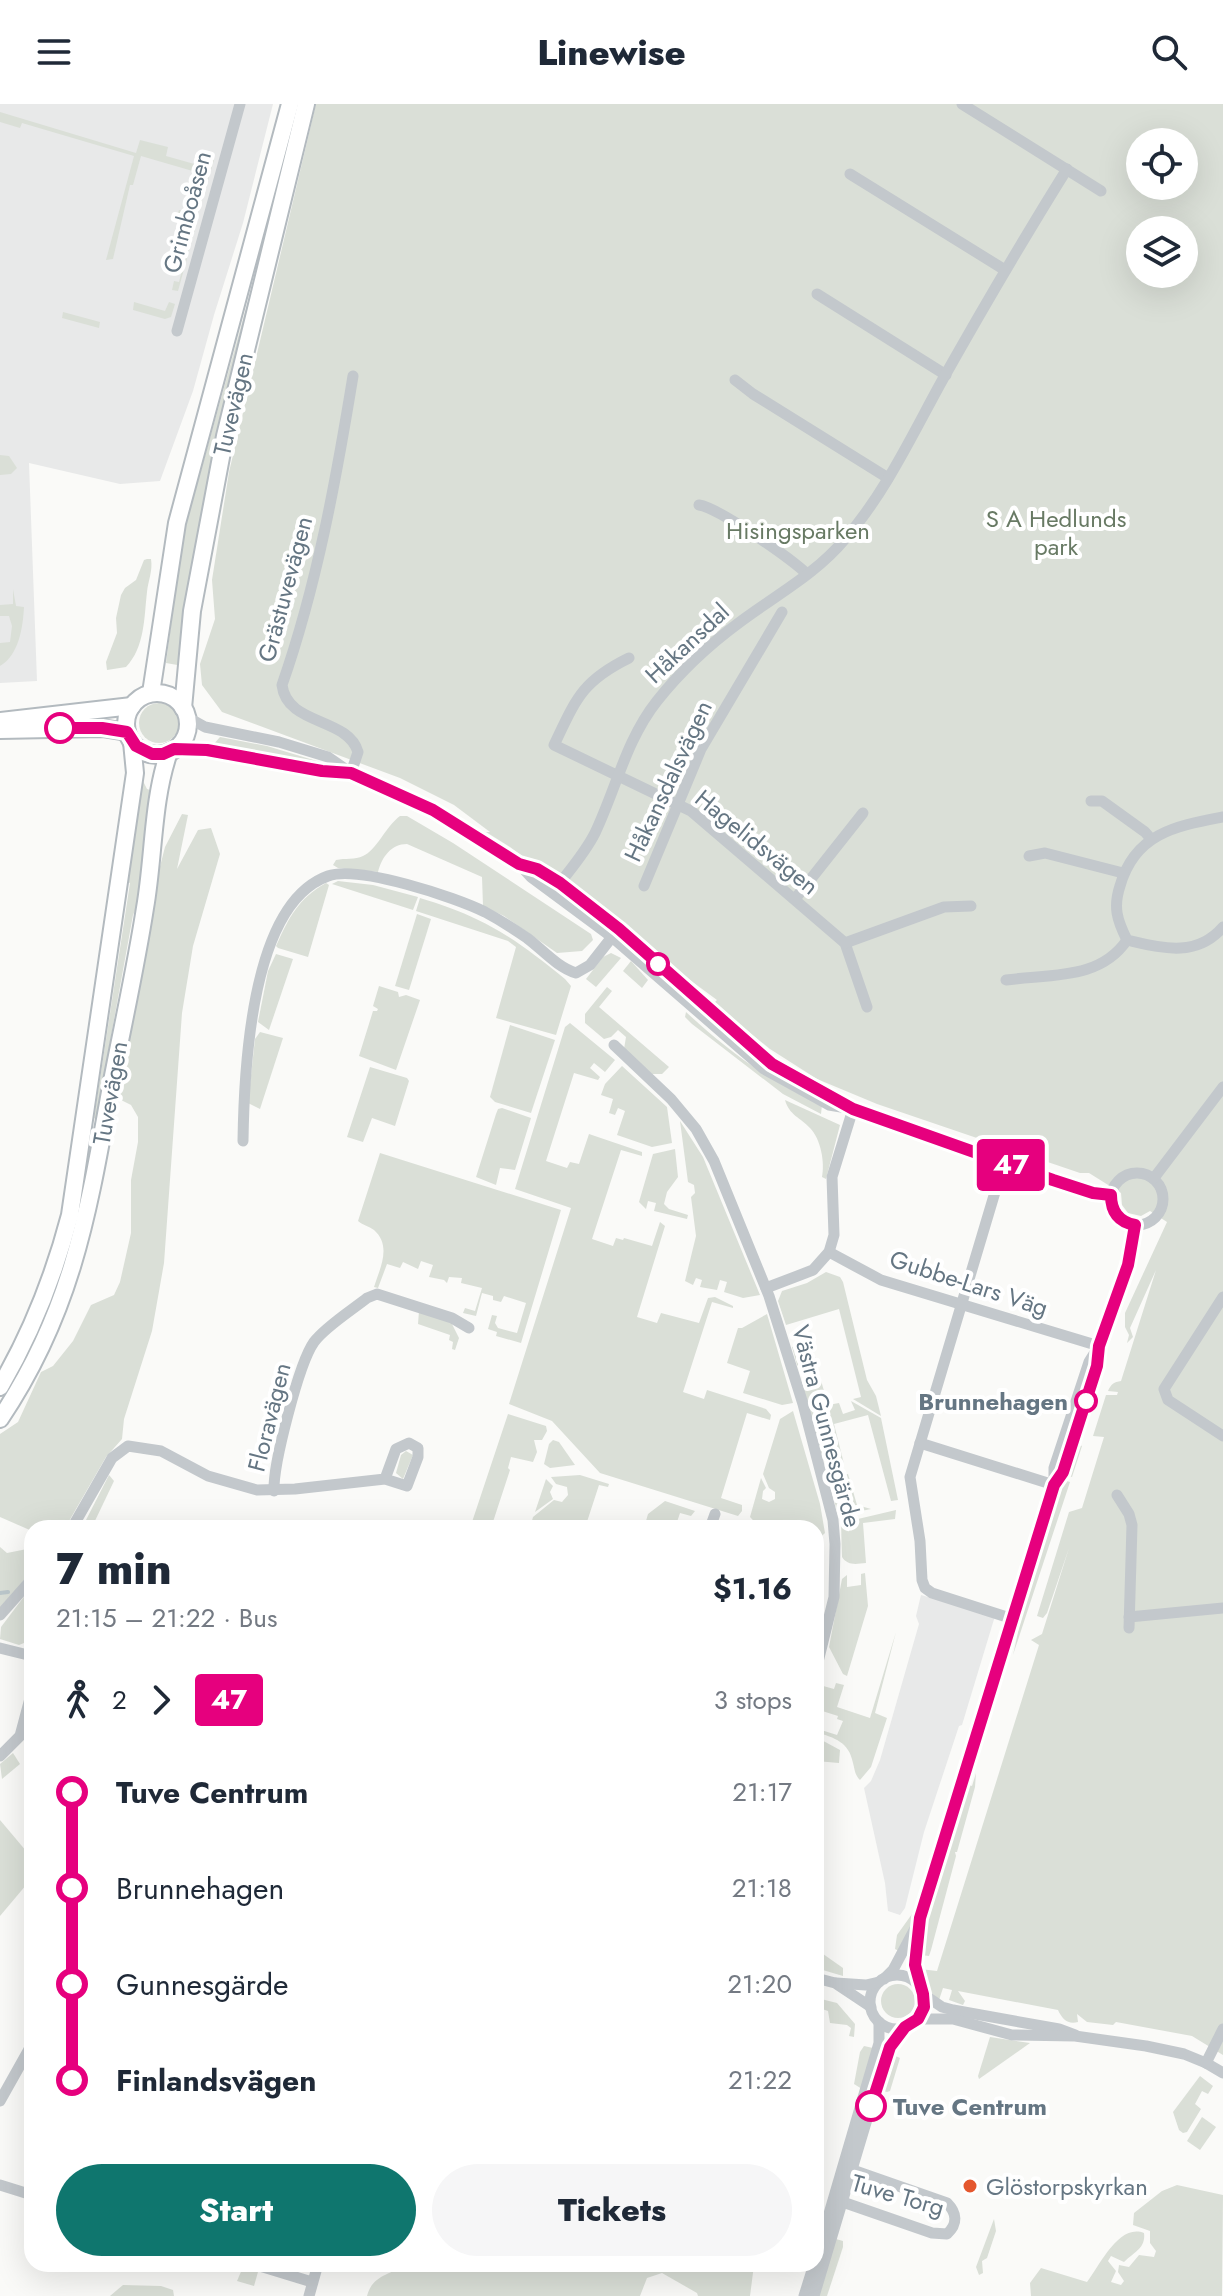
<!DOCTYPE html>
<meta charset="utf-8">
<style>
body{margin:0;font-family:Jost,sans-serif;background:#f6f6f7;color:#1f2937;height:100vh;display:flex;flex-direction:column;font-size:30px;white-space:nowrap}
*{box-sizing:border-box;margin:0}
p{font-size:26px;color:#747a83}
.icon{flex:none;width:44px;height:44px;fill:none;stroke:currentColor;stroke-width:2;stroke-linecap:round;stroke-linejoin:round}
.map{position:relative;flex:1;overflow:hidden}
.drawer{position:absolute;left:24px;top:1416px;width:800px;height:752px;display:flex;flex-direction:column;background:#fff;border-radius:24px;box-shadow:0 8px 32px #0002}
.drawer>*{flex:none}
.badge{padding:0 16px;border-radius:6px;font-size:28px;line-height:52px}
.buttons{position:absolute;left:1126px;top:24px;display:grid;gap:16px}
.buttons a{display:grid;place-items:center;width:72px;height:72px;border-radius:50%;background:#fff;box-shadow:0 8px 32px #0002;font-size:40px}
.map>.badge{position:absolute;translate:-50% -50%;box-shadow:0 0 0 4px #fff}
.legs{display:flex;align-items:center;gap:12px;height:88px;padding:0 32px;font-size:26px}
.legs p{margin-inline-start:auto}
.headline{display:flex;align-items:center;justify-content:space-between;height:136px;padding:0 32px}
h1{font-size:44px;font-weight:800;line-height:60px}
.primary-button{display:flex;gap:16px;margin-top:auto;padding:16px 32px}
.primary-button a{flex:1;height:92px;border-radius:48px;background:#0f766e;color:#fff;font-size:32px;font-weight:800;line-height:92px;text-align:center}
.primary-button a+a{background:#f6f6f7;color:#1f2937}
ul{padding:0 32px;list-style:none}
li{display:flex;align-items:center;gap:28px;height:96px;font-size:30px}
li i{display:grid;place-items:center;width:12px;height:100%;margin:0 10px;background:currentColor}
li i::after{content:'';width:20px;height:20px;margin:-10px;border:6px solid;border-radius:50%;background:#fff}
li p{margin-inline-start:auto}
li:first-child i{background:linear-gradient(#0000 50%,currentColor 0)}
li:last-child i{background:linear-gradient(currentColor 50%,#0000 0)}
header{display:flex;justify-content:space-between;align-items:center;height:104px;padding:0 32px;background:#fff;font-size:36px;font-weight:800}
.map>svg:first-child{display:block}
.built{fill:#e8e9e9}
.green{fill:#dadfd7;fill-rule:evenodd}
.lines{fill:none;stroke-linecap:round;stroke-linejoin:round}
.stream{stroke:#bbc7cb;stroke-width:4}
.secondary-casing{stroke:#b3babf;stroke-width:20}
.street{stroke:#c3c8cc;stroke-width:11}
.secondary{stroke:#fff;stroke-width:16}
.line-1-casing{stroke:#fff;stroke-width:18}
.line-1{stroke:#e6007e;stroke-width:12}
.stop-1-dot{fill:#fff;stroke:#e6007e;stroke-width:4}
.poi-dot{fill:#e4572e;stroke:#fff;stroke-width:3}
.labels{text-anchor:middle;dominant-baseline:central;stroke-width:8;stroke-linejoin:round;paint-order:stroke}
.street-label{font-size:24px;fill:#657683;stroke:#fff}
.park-label{font-size:24px;fill:#687a64;stroke:#fff}
.stop-label{font-size:24px;font-weight:bold;fill:#657683;stroke:#fff;text-anchor:end}
.poi-label{font-size:24px;fill:#657683;stroke:#fff;text-anchor:start}
</style>
<header><svg class="icon" aria-label="menu" viewBox="0 0 24 24"><path d="M4 6h16M4 12h16M4 18h16"/></svg>Linewise<svg class="icon" aria-label="search" viewBox="0 0 24 24"><circle cx="10" cy="10" r="6"/><path d="M15 15l6 6"/></svg></header>
<div class="map">
<svg width="1223" height="2192" viewBox="0 0 1223 2192">
<rect width="100%" height="100%" fill="#fafaf8"/>
<g class="built">
<polygon points="0,0 273,0 243,119 214,211 193,287 160,377 120,380 29,359 37,577 0,579"/>
<polygon points="921,1491 995,1512 962,1621 959,1622 924,1728 905,1804 900,1811 888,1807 885,1779 864,1684 871,1677 880,1656 919,1520 916,1512"/>
</g>
<g class="green">
<path d="M316,0H1223V1951L1192,1932L1116,1918L1113,1921L1087,1918L1077,1910L1078,1918C1068,1921 1062,1915 1058,1906L958,1887L965,1897L963,1901L949,1896L952,1886L943,1884L939,1896L927,1885L920,1865L937,1867L1039,1541L1031,1536L1042,1530L1069,1444L1047,1509L1043,1514L1037,1512L1069,1408L1082,1404L1104,1333L1093,1332L1106,1291H1117L1118,1288L1108,1287C1111,1280 1114,1278 1121,1277L1156,1166L1130,1224L1133,1233L1127,1239L1129,1231L1125,1223V1209L1167,1118L1150,1107L1141,1112L1128,1109L1122,1101L1121,1089L1089,1069H1080L877,1000L817,975L770,945L718,903L714,899L717,896L510,743L486,728H490L454,701L400,674L222,608L202,581L200,560L215,515L212,476L229,368ZM1140,38H1184V82H1140ZM1140,126H1184V170H1140Z"/>
<polygon points="0,8 136,49 140,36 168,43 166,52 205,63 208,55 214,56 207,79 202,78 203,70 141,52 133,81 130,81 113,155 106,156 134,52 22,19 20,24 0,18"/>
<polygon points="189,87 204,90 196,114 178,109 179,106 193,109 197,94 190,91"/>
<polygon points="177,111 197,118 178,187 172,186 174,177 179,178 194,119 175,114"/>
<polygon points="258,161 210,370 182,532 183,562 166,559 182,435"/>
<polygon points="134,198 165,207 169,198 175,200 171,213 165,215 133,206"/>
<polygon points="63,208 100,218 99,224 62,214"/>
<polygon points="0,351 9,352 17,364 11,370 0,371"/>
<path d="M147,455H151C153,467 148,477 147,488C144,514 145,543 126,563L107,566L106,558L117,529L116,514L121,491L125,484L136,476L144,456Z"/>
<path d="M13,485L16,502L24,503C23,523 19,551 0,562V539L10,538L12,522L9,512H0V501L13,500Z"/>
<circle cx="159" cy="619" r="20"/>
<polygon points="220,633 267,642 330,661 213,641"/>
<polygon points="141,673 147,685 156,688 143,791 133,811 96,1015 94,1014 130,779 127,778"/>
<polygon points="182,710 188,711 177,765 198,726 211,724 220,750 193,842 182,909 164,1159 152,1227 124,1315 122,1335 106,1353 65,1424 32,1424 32,1427 0,1413 0,1330 18,1318 41,1268 53,1262 73,1237 91,1201 114,1191 120,1178 131,1129 131,1076 138,1038 138,1013 131,1001 117,994 154,786 165,743"/>
<path d="M400,712H407L453,739L591,830L593,836L582,847L557,849L504,812L483,802L482,773L407,740C391,740 382,753 378,768L338,764L333,761L336,756C345,754 355,756 363,752C376,747 386,722 400,712Z"/>
<polygon points="338,777 373,781 418,793 413,806 332,780"/>
<path d="M326,779L329,781L308,853L278,844L276,842C289,813 298,795 326,779Z"/>
<path d="M420,794C484,813 513,833 565,875L571,882L556,931L496,914L516,843L508,837L416,807Z"/>
<polygon points="417,810 431,815 409,886 395,882"/>
<polygon points="611,849 621,854 596,883 586,875 603,853"/>
<polygon points="276,850 293,855 269,926 258,918 268,867"/>
<polygon points="631,857 648,876 642,884 623,867"/>
<polygon points="379,882 398,888 399,893 406,891 420,896 396,966 359,952 373,907 377,907 378,905 373,902"/>
<polygon points="607,883 612,887 599,903 669,963 662,970 652,970 624,945 626,933 618,926 611,933 604,935 585,919 585,910"/>
<path d="M686,908C726,945 771,979 822,1001L821,1010L783,990L692,920L685,913Z"/>
<polygon points="570,919 615,956 605,968 594,959 590,964 600,973 598,976 574,969 546,1057 567,1064 570,1058 579,1060 589,1030 642,1048 642,1052 621,1046 592,1135 613,1142 616,1134 623,1136 624,1134 652,1142 660,1118 665,1122 637,1213 657,1219 661,1209 699,1219 708,1194 715,1193 733,1202 733,1204 712,1198 683,1288 704,1295 707,1286 766,1305 771,1311 770,1316 747,1309 721,1394 742,1401 742,1407 738,1412 600,1369 552,1317 509,1300 571,1104 515,1085 565,923"/>
<polygon points="510,921 555,936 531,1009 495,998 490,993"/>
<polygon points="260,928 283,934 260,1005 248,999 255,935"/>
<polygon points="622,962 667,1003 672,1039 652,1043 617,1031 625,1007 618,1004 615,1011 609,1009 613,995 601,991 605,980"/>
<polygon points="370,963 407,974 409,977 395,1022 372,1014 363,1038 347,1033"/>
<path d="M785,996L840,1021L826,1075L822,1073C825,1059 821,1035 810,1024C801,1014 789,1011 785,996Z"/>
<polygon points="502,1004 531,1014 515,1066 500,1064 496,1081 476,1073 496,1010 498,1005"/>
<polygon points="680,1017 703,1053 760,1191 743,1194 724,1188 727,1178 720,1176 717,1186 700,1183 702,1176 696,1174 693,1181 685,1177 696,1132 691,1093 695,1089 694,1081 688,1078"/>
<polygon points="675,1045 678,1073 667,1088 664,1100 669,1105 688,1111 687,1115 654,1107 656,1099 648,1097 646,1105 639,1098 653,1050"/>
<path d="M380,1049L561,1106L521,1239L496,1232L497,1228L488,1225L492,1211L497,1212L495,1219L498,1224L517,1229L526,1199L504,1192L501,1198L493,1196V1192L482,1189L476,1212L463,1209L465,1204L475,1207L482,1184L461,1179L462,1174L449,1173L447,1179L444,1176L429,1173L433,1161L421,1157L418,1165L403,1158L400,1164L387,1160L378,1184L374,1183C380,1164 392,1142 374,1126C369,1122 362,1121 358,1117Z"/>
<polygon points="826,1168 840,1173 843,1178 867,1276 876,1292 881,1312 853,1295 861,1293 839,1205 786,1221 778,1197 782,1187 807,1179"/>
<polygon points="419,1207 451,1218 459,1234 455,1246 452,1245 453,1238 449,1236 450,1231 418,1220"/>
<polygon points="767,1210 793,1299 782,1301 743,1289 750,1267 727,1259 738,1224 742,1224"/>
<polygon points="810,1236 818,1263 805,1267 797,1261 792,1243"/>
<polygon points="820,1273 828,1301 839,1299 843,1310 855,1306 851,1297 881,1314 898,1396 891,1397 868,1311 834,1320 844,1360 834,1363 823,1356 803,1284 807,1277"/>
<path d="M793,1307L820,1400L825,1429L816,1437V1424C796,1424 764,1430 750,1413L761,1374L766,1384L763,1387L762,1395L769,1398L775,1395V1388L769,1384L763,1370L780,1315Z"/>
<polygon points="508,1310 546,1322 547,1327 542,1336 534,1336 537,1348 533,1358 511,1353 508,1364 510,1366 491,1424 470,1424"/>
<polygon points="553,1336 559,1338 575,1361 550,1364 544,1360 549,1340"/>
<polygon points="1076,1339 1082,1342 1072,1373 1068,1372 1067,1377 1070,1378 1013,1551 1020,1519 1057,1391"/>
<polygon points="406,1347 413,1351 403,1375 396,1369 401,1351"/>
<polygon points="848,1370 857,1401 871,1405 842,1411 837,1408 831,1382 836,1372"/>
<polygon points="109,1371 114,1377 93,1421 86,1416"/>
<polygon points="580,1371 609,1380 608,1383 599,1381 585,1424 530,1424 533,1413 554,1396 562,1398 568,1391 567,1383 556,1380 551,1373"/>
<polygon points="546,1375 553,1382 550,1388 553,1395 535,1408"/>
<polygon points="665,1397 695,1407 691,1412 680,1409 675,1424 630,1424 639,1417 646,1417 648,1410"/>
<path d="M896,1406L895,1415L863,1419L866,1459C856,1460 848,1462 842,1453L841,1419Z"/>
<polygon points="0,1443 7,1449 32,1444 32,1466 0,1506"/>
<polygon points="865,1469 868,1502 847,1572 843,1570 829,1543 842,1475 847,1471 847,1483 861,1481 861,1470"/>
<polygon points="29,1486 32,1488 32,1522 24,1539 19,1541 0,1535 1,1523"/>
<path d="M896,1528L875,1609L887,1614L871,1663L860,1676C855,1671 855,1667 853,1659C849,1638 835,1634 816,1628V1610L822,1613L818,1625L837,1631L843,1617L837,1615L838,1612L816,1605V1580L834,1585L836,1579L844,1581L837,1603L870,1614Z"/>
<polygon points="816,1633 840,1646 839,1659 816,1657"/>
<polygon points="13,1649 20,1660 2,1675 0,1660"/>
<polygon points="976,1669 975,1683 957,1748 955,1748 956,1752 931,1846 929,1852 921,1851 924,1825 969,1681 972,1682"/>
<polygon points="0,1716 32,1754 32,1774 0,1812"/>
<polygon points="932,1746 935,1747 910,1824 899,1847 895,1845 897,1831 912,1810 917,1797"/>
<polygon points="816,1845 843,1864 843,1872 816,1864"/>
<circle cx="898" cy="1897" r="17"/>
<polygon points="817,1894 837,1899 855,1920 854,1933 849,1932 851,1924 847,1921 830,1919 828,1907 816,1903"/>
<polygon points="990,1933 1030,1939 979,1975 978,1972"/>
<polygon points="864,1942 873,1944 862,1985 854,1980 860,1948"/>
<polygon points="891,1950 900,1954 890,1987 887,1988 880,1986"/>
<polygon points="1200,1972 1213,1982 1208,1990 1202,1987 1195,2000 1201,2005 1187,2028 1183,2029 1179,2026 1173,2008"/>
<polygon points="1202,2013 1216,2023 1200,2046 1187,2037"/>
<path d="M1177,2081L1223,2091L1222,2192H1031L1030,2179L1041,2164L1087,2178C1100,2161 1119,2119 1144,2129C1146,2144 1134,2148 1124,2158L1111,2152L1108,2157L1116,2167L1111,2178L1121,2181L1124,2177L1118,2168L1119,2161L1129,2163L1139,2151L1154,2153L1156,2147L1150,2139V2127L1133,2121L1134,2109L1162,2087Z"/>
<polygon points="994,2115 996,2127 987,2154 982,2157 983,2169 979,2171 976,2163"/>
<polygon points="836,2135 843,2137 843,2143 827,2192 818,2192"/>
<path d="M405,2160H754V2161L750,2192H698L697,2189L662,2169L647,2174L640,2192H367C373,2170 390,2172 405,2160Z"/>
<polygon points="243,2163 258,2168 254,2182 237,2177"/>
<polygon points="123,2181 161,2182 173,2186 174,2192 110,2192"/>
</g>
<g class="lines">
<polyline class="stream" points="0,1489 8,1488"/>
<g class="secondary-casing">
<g id="secondary">
<polyline points="151,589 177,419 290,0"/>
<circle cx="157" cy="620" r="31"/>
<polyline points="183,604 192,507 225,332 306,0"/>
<polyline points="0,617 132,602"/>
<polyline points="0,626 102,624 127,628"/>
<path d="M0,1283C32,1228 54,1172 70,1111L135,669L132,638"/>
<path d="M0,1315C74,1205 89,1103 112,977C123,920 136,862 145,804C154,753 152,697 169,648"/>
</g>
</g>
<g class="street">
<polyline points="962,0 1101,87"/>
<polyline points="850,70 1005,166"/>
<polyline points="817,190 946,271"/>
<polyline points="177,227 240,0"/>
<polyline points="735,276 753,290 888,374"/>
<path d="M699,401C719,404 790,454 807,470"/>
<path d="M629,554C582,577 576,595 554,641L691,707L845,839L867,903"/>
<polyline points="187,613 205,623 279,638 328,653 351,669 433,706 519,760 537,765 619,825 772,960 853,1005"/>
<path d="M174,645C232,644 292,664 350,669"/>
<path d="M351,669L358,648C348,613 287,622 282,581C317,481 336,376 353,272"/>
<polyline points="1091,697 1102,697 1145,728 1151,735"/>
<path d="M1223,713C1176,722 1135,729 1120,782C1113,803 1117,816 1127,836C1162,844 1196,854 1223,823"/>
<polyline points="1029,752 1045,749 1123,769"/>
<polyline points="519,760 531,773 612,833 764,965 829,1001 853,1005 1053,1076 1093,1089 1111,1091"/>
<polyline points="644,782 701,645 782,508"/>
<path d="M553,788C567,769 584,751 595,729C616,685 626,636 657,597C680,568 710,540 740,518C776,491 816,470 845,435C886,388 913,329 943,275C983,204 1024,134 1067,65"/>
<polyline points="795,795 863,709"/>
<polyline points="845,839 944,803 971,802"/>
<path d="M1006,876C1051,870 1100,876 1127,836"/>
<polyline points="614,941 671,995 696,1025 714,1057 769,1192 803,1300 833,1416 835,1440 834,1493 816,1566"/>
<path d="M243,1037C244,968 250,800 328,772C358,761 455,793 485,808C500,816 514,825 527,834C543,846 557,863 576,869L590,861L612,833"/>
<polyline points="1004,1058 910,1373 920,1437 922,1476 925,1484 932,1489 1013,1515"/>
<circle cx="1137" cy="1095" r="26"/>
<polyline points="1154,1074 1223,983"/>
<polyline points="829,1148 881,1176 1099,1242"/>
<polyline points="766,1184 813,1166 829,1148 834,1131 832,1073 853,1005"/>
<polyline points="1223,1193 1164,1285 1168,1296 1223,1332"/>
<polyline points="920,1339 1054,1381"/>
<polyline points="1054,1381 1063,1368 1097,1262 1099,1246"/>
<path d="M274,1387C273,1360 299,1259 314,1238C325,1223 352,1206 367,1194L377,1190L452,1214L469,1224"/>
<polyline points="1117,1391 1129,1410 1132,1421 1129,1524"/>
<polyline points="72,1424 112,1354 128,1342 161,1347 208,1372 257,1386 295,1385 385,1375 407,1382 418,1353 418,1344 409,1339 396,1345 385,1375"/>
<polyline points="710,1424 715,1410"/>
<polyline points="0,1511 32,1475"/>
<polyline points="1129,1513 1223,1504"/>
<polyline points="0,1544 32,1552"/>
<polyline points="0,1652 20,1632 32,1587"/>
<polyline points="919,1823 915,1861 920,1881"/>
<circle cx="897" cy="1898" r="27"/>
<polyline points="816,1874 835,1879 871,1903"/>
<polyline points="884,1875 893,1866 920,1815 1054,1381 1054,1364 1089,1258 1099,1242 1128,1161 1135,1121"/>
<polyline points="836,1879 866,1881 879,1878"/>
<polyline points="923,1890 942,1903 953,1906 1059,1925 1075,1931"/>
<polyline points="918,1915 953,1915 1012,1931 1075,1932 1146,1942 1184,1950 1206,1959 1223,1969"/>
<polyline points="1206,1959 1223,1925"/>
<polyline points="0,1997 32,1940"/>
<polyline points="0,2081 32,2091"/>
<path d="M834,2095L932,2129L947,2130C958,2120 957,2109 947,2099L844,2063"/>
<polyline points="816,2154 879,1939 879,1918"/>
<polyline points="253,2160 312,2178"/>
<polyline points="309,2192 318,2160"/>
<polyline points="804,2192 814,2160"/>
<polyline points="814,2192 886,1952 905,1923"/>
</g>
<use href="#secondary" class="secondary"/>
</g>
<g class="lines">
<g class="line-1-casing">
<path id="line-1" d="M60,624H102L127,628L136,642L152,650H163L174,645L207,646L322,667L351,669L433,706L519,760L537,765L560,779L619,825L772,960L853,1005L1053,1076L1093,1089L1111,1091C1111,1108 1119,1118 1135,1121L1128,1161L1099,1242L1097,1262L1063,1368L1054,1381L920,1814L915,1861L923,1890L924,1903L918,1915L905,1923L890,1943L871,2002"/>
</g>
<use href="#line-1" class="line-1"/>
</g>
<g class="stop-1-dot">
<circle cx="60" cy="624" r="14"/>
<circle cx="658" cy="860" r="10"/>
<circle cx="1086" cy="1297" r="10"/>
<circle cx="871" cy="2002" r="14"/>
</g>
<circle class="poi-dot" cx="970" cy="2082" r="8"/>
<g class="labels">
<g class="street-label">
<text transform="translate(187 108) rotate(-75)">Grimboåsen</text>
<text transform="translate(233 300) rotate(-77)">Tuvevägen</text>
<text transform="translate(285 485) rotate(-75)">Grästuvevägen</text>
<text transform="translate(687 539) rotate(-43)">Håkansdal</text>
<text transform="translate(668 677) rotate(-65)">Håkansdalsvägen</text>
<text transform="translate(757 738) rotate(39)">Hagelidsvägen</text>
<text transform="translate(110 989) rotate(-80)">Tuvevägen</text>
<text transform="translate(969 1179) rotate(18)">Gubbe-Lars Väg</text>
<text transform="translate(269 1313) rotate(-76)">Floravägen</text>
<text transform="translate(827 1322) rotate(75)">Västra Gunnesgärde</text>
<text transform="translate(898 2091) rotate(16)">Tuve Torg</text>
</g>
<g class="park-label">
<text x="1056" y="414">S A Hedlunds<tspan x="1056" dy="28">park</tspan></text>
<text x="798" y="426">Hisingsparken</text>
</g>
<g class="stop-label">
<text x="1068" y="1297">Brunnehagen</text>
<text x="893" y="2002" text-anchor="start">Tuve Centrum</text>
</g>
<g class="poi-label">
<text x="986" y="2082">Glöstorpskyrkan</text>
</g>
</g>
</svg>
<div class="buttons">
<a><svg class="icon" aria-label="locate" viewBox="0 0 24 24"><circle cx="12" cy="12" r="6"/><path d="M12 2v4M12 18v4M2 12h4M18 12h4"/></svg></a>
<a><svg class="icon" aria-label="layers" viewBox="0 0 24 24"><path d="M12 4l9 5-9 5-9-5zM3 14l9 5 9-5"/></svg></a>
</div>
<b class="badge" style="left:1011px;top:1061px;background:#e6007e;color:#fff">47</b>
<section class="drawer">
<div class="headline"><div><h1>7 min</h1><p>21:15 – 21:22 · Bus</p></div><b>$1.16</b></div>
<div class="legs"><svg class="icon" aria-label="walk" viewBox="0 0 24 24"><circle cx="13" cy="4" r="2"/><path d="M13 8l-2 6 4 7M11 14l-3 7M7 12l3-4h3l4 4"/></svg>2<svg class="icon" aria-label="forward" viewBox="0 0 24 24"><path d="M9 5l7 7-7 7"/></svg><b class="badge" style="background:#e6007e;color:#fff">47</b><p>3 stops</p></div>
<ul>
<li><i style="color:#e6007e"></i><b>Tuve Centrum</b><p>21:17</p></li>
<li><i style="color:#e6007e"></i><span>Brunnehagen</span><p>21:18</p></li>
<li><i style="color:#e6007e"></i><span>Gunnesgärde</span><p>21:20</p></li>
<li><i style="color:#e6007e"></i><b>Finlandsvägen</b><p>21:22</p></li>
</ul>
<div class="primary-button"><a>Start</a><a>Tickets</a></div>
</section>
</div>
